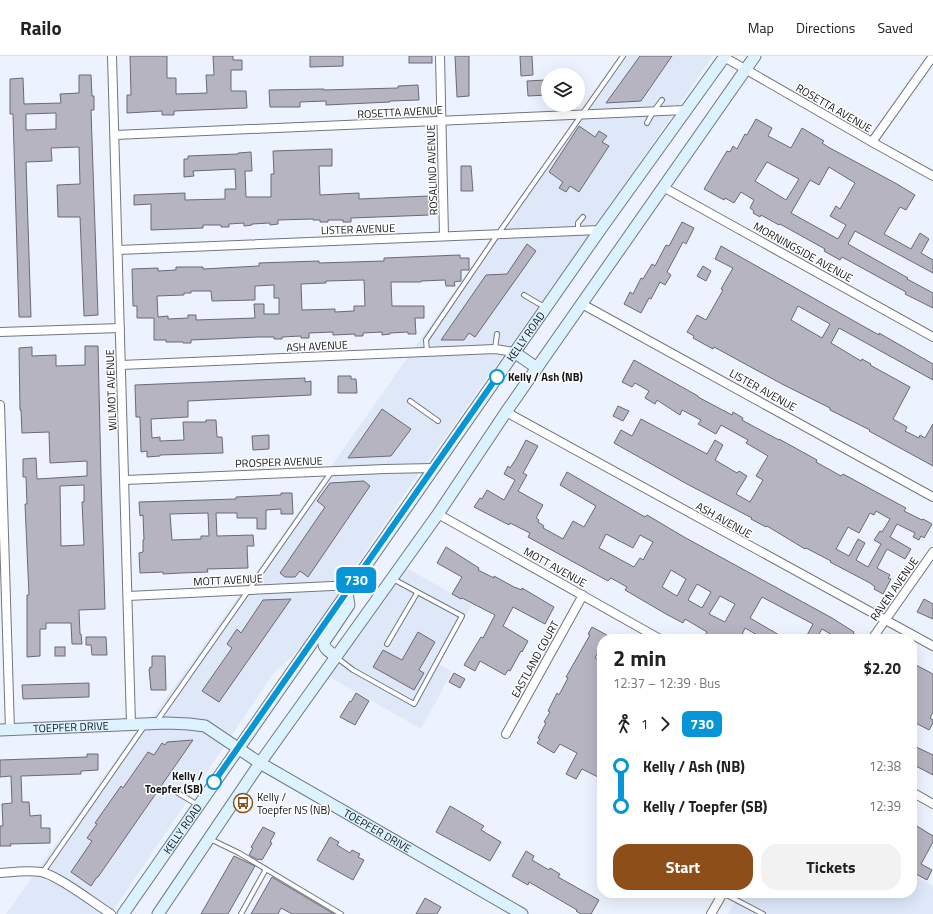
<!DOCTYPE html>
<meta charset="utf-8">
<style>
body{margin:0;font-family:"Titillium Web",sans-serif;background:#f2f2f2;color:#222;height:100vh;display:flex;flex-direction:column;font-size:15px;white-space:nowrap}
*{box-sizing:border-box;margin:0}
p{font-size:13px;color:#767676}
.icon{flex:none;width:22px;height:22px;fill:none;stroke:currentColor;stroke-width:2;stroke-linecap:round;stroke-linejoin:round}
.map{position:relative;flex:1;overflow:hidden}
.drawer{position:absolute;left:597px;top:578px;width:320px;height:264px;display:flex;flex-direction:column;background:#fff;border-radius:16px;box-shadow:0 4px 16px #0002}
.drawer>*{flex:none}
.badge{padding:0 8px;border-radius:6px;font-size:14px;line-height:26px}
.controls{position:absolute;left:541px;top:12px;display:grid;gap:8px}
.controls a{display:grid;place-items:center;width:44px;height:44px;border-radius:50%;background:#fff;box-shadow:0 4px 16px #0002;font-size:20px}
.map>.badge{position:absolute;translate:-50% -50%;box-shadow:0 0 0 2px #fff}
.legs{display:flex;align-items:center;gap:6px;height:44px;padding:0 16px;font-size:13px}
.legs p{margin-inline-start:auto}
.head{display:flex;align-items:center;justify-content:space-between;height:68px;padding:0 16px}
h1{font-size:22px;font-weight:700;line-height:30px}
.cta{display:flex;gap:8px;margin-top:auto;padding:8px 16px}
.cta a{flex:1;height:46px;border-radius:16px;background:#8e4e19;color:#fff;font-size:16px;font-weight:700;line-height:46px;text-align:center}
.cta a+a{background:#f2f2f2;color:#222}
ul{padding:0 16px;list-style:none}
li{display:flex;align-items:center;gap:14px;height:40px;font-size:15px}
li i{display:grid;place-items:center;width:6px;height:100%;margin:0 5px;background:currentColor}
li i::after{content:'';width:10px;height:10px;margin:-5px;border:3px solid;border-radius:50%;background:#fff}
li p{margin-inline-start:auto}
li:first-child i{background:linear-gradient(#0000 50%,currentColor 0)}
li:last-child i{background:linear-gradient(currentColor 50%,#0000 0)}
header{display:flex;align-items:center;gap:24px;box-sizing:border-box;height:56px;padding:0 20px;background:#fff;border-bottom:1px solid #e0e0e0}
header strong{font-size:19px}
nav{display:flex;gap:22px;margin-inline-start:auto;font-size:14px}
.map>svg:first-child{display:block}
.built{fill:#dee8f9}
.building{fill:#b6b4c0;stroke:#6b6974;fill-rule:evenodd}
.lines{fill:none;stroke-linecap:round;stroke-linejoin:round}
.lane-casing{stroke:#717780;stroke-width:6}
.street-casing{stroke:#717780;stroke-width:10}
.secondary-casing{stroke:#717780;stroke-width:13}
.lane{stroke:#fff;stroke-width:4}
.street{stroke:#fff;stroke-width:8}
.secondary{stroke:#dcf3ff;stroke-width:11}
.line-1-casing{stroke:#fff;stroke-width:9}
.line-1{stroke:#0696d7;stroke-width:6}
.stop-1-dot{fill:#fff;stroke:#0696d7;stroke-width:2}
.labels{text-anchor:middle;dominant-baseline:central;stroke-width:3;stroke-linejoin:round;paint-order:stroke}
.street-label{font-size:11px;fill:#121417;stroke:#fff}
.stop-label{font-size:11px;font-weight:bold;fill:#121417;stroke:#fff;text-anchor:start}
.poi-label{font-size:11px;fill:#121417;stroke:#fff;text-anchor:start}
</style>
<header>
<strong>Railo</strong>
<nav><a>Map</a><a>Directions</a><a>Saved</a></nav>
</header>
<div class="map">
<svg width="933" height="858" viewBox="0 0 933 858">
<rect width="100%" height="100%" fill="#edf3fe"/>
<g class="built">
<polygon points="619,0 713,0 602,161 406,436 301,592 273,618 111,858 6,858 132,681 156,656 337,402"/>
<polygon points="405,511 472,549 439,608 452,616 421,673 328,620"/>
<polygon points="912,818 933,830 933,858 728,858 740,837 912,837"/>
</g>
<g class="building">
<polygon points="130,0 167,0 167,22 176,22 176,38 207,37 206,19 214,19 213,0 233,0 233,4 242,4 242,14 231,14 231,35 246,35 247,52 174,55 174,59 162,59 162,55 127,57 127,39 131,39"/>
<polygon points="310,0 343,0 343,10 310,11"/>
<rect x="409" y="0" width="23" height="7"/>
<polygon points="455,0 469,0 469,40 457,41"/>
<polygon points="520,0 532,0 533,19 521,20"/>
<polygon points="640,0 672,0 641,45 606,47"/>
<path d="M79,19H91L92,40H94V54H91L98,259L84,260L80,161H58L57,129L80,128L79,91L51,92L52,105L26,106L31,261H19L13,58H10V23L23,22L24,48L61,47L60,38L79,37ZM56,57V73L26,74V58Z"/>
<polygon points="546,24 546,26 548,26 548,39 528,40 527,25"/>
<polygon points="418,29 419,44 390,45 390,46 326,49 326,45 300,46 300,51 270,51 269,34 324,33 324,34 398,32 398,30"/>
<path d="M756,63L772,72L768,80L791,92L802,72L824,85L822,87L828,91L897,128L915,139L906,154L900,151L884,178L911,193L920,177L929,183L921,197L933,204V217L855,175L848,188L908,222L907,223L933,237V252L905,238L906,236L842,201L840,204L824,195L825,193L780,168L779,169L761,159L760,161L753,157L754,155L750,152L754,144L741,136L734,147L725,142L724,144L704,133L727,95L730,96L733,90L737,93L745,78L747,79ZM767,106L799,123L786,144L755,125ZM829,111L855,127L840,153L836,150L830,160L846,169L838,183L791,157L810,124L819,129Z"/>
<polygon points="579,70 595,81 599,75 607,80 602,86 609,90 579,136 570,130 566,136 559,132 563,126 549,116"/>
<polygon points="332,93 332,110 319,110 320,139 359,137 359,143 429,140 430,159 351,162 351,166 343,166 343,164 328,164 328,166 320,166 320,164 313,164 313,163 278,164 278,168 270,169 270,167 252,168 252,169 244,170 244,167 229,168 229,171 221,171 221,169 203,169 203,172 151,174 151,148 134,149 134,139 185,137 185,144 225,143 225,133 236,133 235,113 193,115 194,120 184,121 184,103 188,103 188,100 238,98 238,97 251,96 252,115 245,115 246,141 271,141 271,118 274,118 273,95"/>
<polygon points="461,110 471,110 473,135 461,135"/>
<polygon points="682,166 694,172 686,188 683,186 667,216 671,219 665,229 660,226 651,243 649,242 641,257 624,248 630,236 633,238 641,222 643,223 652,208 655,210 666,189 669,190"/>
<polygon points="527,188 536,195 475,281 469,277 464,284 441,284 486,219 507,218"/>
<path d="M721,190L854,265L879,279V277L933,308V324L839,272L831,287L861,305L862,303L871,308L870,309L910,331L893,363L907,371L905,375L919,382L920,379L925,382L933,368V410L869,375L870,374L830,354V352L782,328L714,291L713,293L693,282L694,280L687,276L697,259L706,264L723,234L721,233L733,212L715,203ZM798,250L830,268L822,282L791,264Z"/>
<path d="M460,199V202H469V214H461V225L454,226L455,230H446L445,224L421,225V226H391L392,250H424V262H415L416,278H408V276L390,277V278L382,279V276L363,277V280H355V278L333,279V276L309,277V282H301V280L282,281V283H274V281H258L191,284V287H183V286H166V284H154V262H137V250H133L132,213L158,212V215L176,214V211H203V213L259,210V207L319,205V207L384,205V202ZM364,224L365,250H354V255L335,256V253L302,254L301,228L326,227V225ZM274,229V242H279V258H264V248H254L255,262L196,264V259H188V262L168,263V260L158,261L157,240L184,239V237H191V235H211L212,245L255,244V230Z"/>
<polygon points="703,210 711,215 706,225 697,220"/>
<path d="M85,290H98L101,420L105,553L79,554L80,578H81L82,588H72L71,567H46V573H40V600L27,601V539H29L25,448H27L26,421H23V403L36,402L37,423L87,420V405L50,407L49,376L22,377L21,354H20L19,292L32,291V300L56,299V310L85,309ZM84,429V446H82L84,489L61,490L60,430Z"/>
<path d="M634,304L698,340V341L732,359L733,356L743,362L742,364L751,369L779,384V383L817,404L816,406L841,420L843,418L906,452L904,455L922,464L923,463L932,468L924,482L921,480L919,484L913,481L915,477L897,468L890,481L911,493L905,503L887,493L877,512L890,519L888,522L891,523L883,538L874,533L875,531L870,527L830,506L831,505L806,492L805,493L767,470L766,471L751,463L752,462L687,428L614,387L621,374L632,380L641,363L707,398L715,384L723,389L715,404L737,417L739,415L747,420L736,438L750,446L763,424L756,420L768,400L746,387L748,384L721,369L716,378L698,368L701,364L682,354L680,359L657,344L655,348L645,342L649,335L635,327L632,331L622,326ZM876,455L890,463L882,476L880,475L874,484L881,488L868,511L856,504L865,487L858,483L849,500L836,493L848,471L859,477L870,457L874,459Z"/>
<polygon points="338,320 351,320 351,323 356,323 357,337 338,337"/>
<polygon points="305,322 305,326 311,325 311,339 188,345 188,361 151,363 152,382 160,381 160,385 184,384 183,366 206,366 206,364 216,364 217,381 222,381 223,397 160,399 160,400 147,401 147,395 141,396 140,361 136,361 135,329"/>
<polygon points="618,350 629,355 623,365 613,360"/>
<polygon points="382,353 411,373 391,400 348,402"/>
<polygon points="269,379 269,393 253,394 252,380"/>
<path d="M526,384L538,390L523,417L527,419L518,435L543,449L536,462L539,464L538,466L544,470L543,472L563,483L573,465L584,471L596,450L560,429L567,416L645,461L647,459L684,481L832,562L854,576L851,583H839L822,573L816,583H805L813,568L762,541L750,562L786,583H764L745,572L740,583H712L705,579L707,576L685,563L683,567L666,558L625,534L627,531L611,522L608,525L528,481L530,477L510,467L509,469L474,451L480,442L482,443L487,434L504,444L515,424L504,418L508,410L510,412L516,403ZM606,478L633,492L640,479L653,486L643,504L640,502L634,511L599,492ZM671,514L686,523L677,540L662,531ZM697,528L711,536L702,552L688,544ZM720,540L735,548L725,566L709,558Z"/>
<polygon points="364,425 370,430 308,521 300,515 295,521 285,521 280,517 325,451 317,445 330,427"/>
<path d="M281,437H292L293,458H281V453L266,454V473H257V462H237V457H216L217,480L253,479L254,490H247L248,512L207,513L208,516L181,517L163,518V516L140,517L139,497L143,496V484H144L143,459L140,460L139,446L236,443V441L281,439ZM208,457L209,480H201V483L172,484L170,458Z"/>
<polygon points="446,491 479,512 478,514 494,522 494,520 514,531 522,534 522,532 554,551 545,568 513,551 503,570 528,585 522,596 521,595 510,615 508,614 505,619 480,605 475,615 464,609 481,581 483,582 495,559 462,542 461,543 452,538 462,521 437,507"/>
<polygon points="291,543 219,646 202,635 232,592 227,588 237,573 241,577 263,544"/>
<polygon points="924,543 933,548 933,563 917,556"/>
<polygon points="592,571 614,583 602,583 602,589 595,602 602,606 602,718 600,722 582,713 576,723 566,718 577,697 560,688 554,697 537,687 540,683 538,682 546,667 544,666 550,656 548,655 557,637 559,639 568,622 566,621 590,579 588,578"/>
<polygon points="418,576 435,586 419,614 424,617 414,634 373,611 383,594 402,604"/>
<polygon points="86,581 106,581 107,599 92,599 91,589 86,589"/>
<rect x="55" y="591" width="10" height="9"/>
<polygon points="152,600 165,600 166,634 151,634 149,613 150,613 150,611 152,611"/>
<polygon points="912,607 933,618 933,656 930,662 933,664 933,667 929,674 912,665 912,634 917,626 912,624"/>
<polygon points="454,617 465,623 460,632 449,626"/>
<polygon points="89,627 89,641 23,643 22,629"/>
<polygon points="356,637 369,645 355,669 340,661 350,645 351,646"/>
<polygon points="193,684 98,821 97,821 91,830 71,816 92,785 87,782 97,768 95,767 121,730 123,732 148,696 154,699 162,687 165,689 167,686"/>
<polygon points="912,689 933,699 933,719 912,708"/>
<polygon points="87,698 98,698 98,714 81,715 81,718 21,720 22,746 29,746 30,760 41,759 41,772 50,772 50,787 10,788 11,790 0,790 0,770 3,770 2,748 12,747 11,720 0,721 0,704 87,701"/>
<polygon points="450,750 484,770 481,774 501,786 490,805 436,776"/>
<polygon points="912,767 933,780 933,786 921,808 932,814 927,824 912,816"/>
<polygon points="263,771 275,777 270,786 272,787 262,804 259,803 258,804 249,799 253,792 251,791"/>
<polygon points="330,781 339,786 337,789 350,797 352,794 360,798 358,801 364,804 353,824 317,804"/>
<polygon points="526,795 534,800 532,804 549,814 550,812 560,818 558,821 599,844 591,858 581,858 576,855 577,854 529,826 528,829 512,820"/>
<polygon points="234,800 255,810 228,858 201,858"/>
<polygon points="272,821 334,858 292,858 281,852 278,858 251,858"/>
<polygon points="425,842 441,851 437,858 416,858"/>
</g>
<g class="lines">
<g class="lane-casing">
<g id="lane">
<polyline points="647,67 653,56 662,44"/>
<polyline points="578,175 578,167 583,161"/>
<polyline points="524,239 546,252"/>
<polyline points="495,293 497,278"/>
<polyline points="427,296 426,284 498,178 623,0"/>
<polyline points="410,345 438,365"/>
<polyline points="387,588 417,537"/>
<polyline points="336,601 353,614 414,648 462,560 393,523"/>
<polyline points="157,665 332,415"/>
<polyline points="178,737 198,749"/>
<polyline points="210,783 239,797 341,858"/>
<polyline points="43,816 145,669"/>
<polyline points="723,837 763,858"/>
<polyline points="241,858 266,813"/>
</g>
</g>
<g class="street-casing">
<g id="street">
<polyline points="112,0 131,668"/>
<polyline points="440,0 444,180"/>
<polyline points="724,1 872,86 933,120"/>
<polyline points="115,79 685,54"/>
<polyline points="872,86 933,0"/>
<polyline points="663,131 933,281"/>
<polyline points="118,194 600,174"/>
<polyline points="582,248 933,441"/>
<polyline points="0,276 120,272"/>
<polyline points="121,309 495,293 514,296"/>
<polyline points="0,349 10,674"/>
<polyline points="506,356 933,590"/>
<polyline points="125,424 385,413 434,412"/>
<polyline points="438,458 660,583"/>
<polyline points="128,540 353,529"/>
<polyline points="872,583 933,496"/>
<polyline points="506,678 583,539"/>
<polyline points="912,736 933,748"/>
<path d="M0,817C13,816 28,814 41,816C58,819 95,848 111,858"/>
<polyline points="711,858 723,837"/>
</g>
</g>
<g class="secondary-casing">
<g id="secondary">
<polyline points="514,296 537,312"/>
<path d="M336,600C331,597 323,593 324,586L349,549L347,537"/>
<path id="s1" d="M0,674L167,667L189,668L205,670L260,707L522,858"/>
<path id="s2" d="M123,858L600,174L725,0"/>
<polyline points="158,858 260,707 438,458 506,356 755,0"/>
</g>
</g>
<use href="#lane" class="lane"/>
<use href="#street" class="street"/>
<use href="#secondary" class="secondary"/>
</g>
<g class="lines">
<g class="line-1-casing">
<polyline id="line-1" points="214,726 497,321"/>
</g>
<use href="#line-1" class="line-1"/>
</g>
<defs>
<g id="bus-ring" transform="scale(1)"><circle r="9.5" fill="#fff" stroke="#8e4e19" stroke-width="1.5"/><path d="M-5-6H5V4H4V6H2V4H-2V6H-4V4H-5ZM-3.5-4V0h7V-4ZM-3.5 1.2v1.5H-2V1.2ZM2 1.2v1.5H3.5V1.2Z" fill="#8e4e19"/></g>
</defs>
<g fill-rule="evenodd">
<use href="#bus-ring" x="243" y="747"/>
</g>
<g class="stop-1-dot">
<circle cx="497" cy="321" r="7"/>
<circle cx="214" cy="726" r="7"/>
</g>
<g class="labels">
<g class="street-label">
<text transform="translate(834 52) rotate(30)">ROSETTA AVENUE</text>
<text transform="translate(400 56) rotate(-3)">ROSETTA AVENUE</text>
<text transform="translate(432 114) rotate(-92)">ROSALIND AVENUE</text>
<text transform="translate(358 173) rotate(-2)">LISTER AVENUE</text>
<text transform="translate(803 196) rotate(29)">MORNINGSIDE AVENUE</text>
<text stroke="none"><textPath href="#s2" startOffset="704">KELLY ROAD</textPath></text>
<text transform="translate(317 290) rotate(-3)">ASH AVENUE</text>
<text transform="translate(111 334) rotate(-92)">WILMOT AVENUE</text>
<text transform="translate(763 334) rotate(29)">LISTER AVENUE</text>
<text transform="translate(279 406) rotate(-2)">PROSPER AVENUE</text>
<text transform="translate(724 464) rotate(29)">ASH AVENUE</text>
<text transform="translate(555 511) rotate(29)">MOTT AVENUE</text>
<text transform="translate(228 524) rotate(-3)">MOTT AVENUE</text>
<text transform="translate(894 533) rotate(-55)">RAVEN AVENUE</text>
<text transform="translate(535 603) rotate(-61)">EASTLAND COURT</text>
<text stroke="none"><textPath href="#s1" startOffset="71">TOEPFER DRIVE</textPath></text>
<text stroke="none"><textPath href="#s2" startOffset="104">KELLY ROAD</textPath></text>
<text stroke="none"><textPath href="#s1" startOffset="407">TOEPFER DRIVE</textPath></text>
</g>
<g class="stop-label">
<text x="508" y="321">Kelly / Ash (NB)</text>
<text x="203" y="720" text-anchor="end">Kelly /<tspan x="203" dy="13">Toepfer (SB)</tspan></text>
</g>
<g class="poi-label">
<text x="257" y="741">Kelly /<tspan x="257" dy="13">Toepfer NS (NB)</tspan></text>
</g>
</g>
</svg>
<div class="controls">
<a><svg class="icon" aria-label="layers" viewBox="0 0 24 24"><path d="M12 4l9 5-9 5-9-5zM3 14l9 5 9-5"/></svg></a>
</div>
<b class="badge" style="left:356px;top:524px;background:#0696d7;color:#fff">730</b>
<section class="drawer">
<div class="head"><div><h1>2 min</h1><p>12:37 – 12:39 · Bus</p></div><b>$2.20</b></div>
<div class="legs"><svg class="icon" aria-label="walk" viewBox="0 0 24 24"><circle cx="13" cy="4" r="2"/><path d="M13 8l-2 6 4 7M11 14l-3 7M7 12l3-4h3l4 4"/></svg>1<svg class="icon" aria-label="forward" viewBox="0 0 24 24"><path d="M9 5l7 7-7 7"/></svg><b class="badge" style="background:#0696d7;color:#fff">730</b></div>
<ul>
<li><i style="color:#0696d7"></i><b>Kelly / Ash (NB)</b><p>12:38</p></li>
<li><i style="color:#0696d7"></i><b>Kelly / Toepfer (SB)</b><p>12:39</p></li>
</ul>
<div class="cta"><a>Start</a><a>Tickets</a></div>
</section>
</div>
